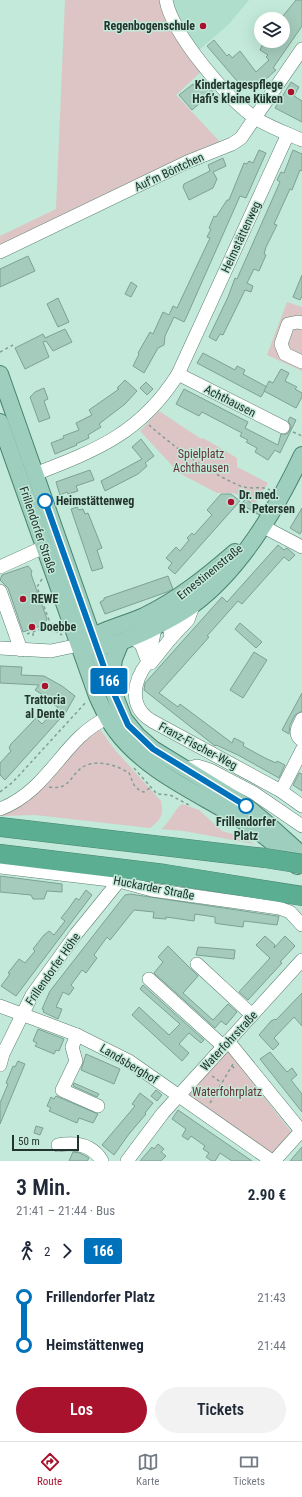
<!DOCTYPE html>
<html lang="de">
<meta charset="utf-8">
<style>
body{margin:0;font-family:"Roboto Condensed",sans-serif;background:#f2f2f3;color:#1f2937;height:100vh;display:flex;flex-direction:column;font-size:15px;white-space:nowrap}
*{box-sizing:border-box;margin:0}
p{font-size:13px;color:#747a83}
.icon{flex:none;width:22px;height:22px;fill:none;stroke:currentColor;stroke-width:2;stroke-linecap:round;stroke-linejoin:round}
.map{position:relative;height:1161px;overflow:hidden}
.sheet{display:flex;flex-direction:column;background:#fff;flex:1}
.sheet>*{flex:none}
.badge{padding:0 8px;border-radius:3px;font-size:14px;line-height:26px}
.tools{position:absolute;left:254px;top:12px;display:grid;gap:8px}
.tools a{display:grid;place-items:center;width:36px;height:36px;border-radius:50%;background:#fff;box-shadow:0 4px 16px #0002;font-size:20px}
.scale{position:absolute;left:12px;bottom:10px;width:67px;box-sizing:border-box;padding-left:4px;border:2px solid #23332d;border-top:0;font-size:11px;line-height:14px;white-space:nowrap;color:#23332d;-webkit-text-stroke:3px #c2e9d9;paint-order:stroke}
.map>.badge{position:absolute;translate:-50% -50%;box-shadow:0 0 0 2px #fff}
.legs{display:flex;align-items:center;gap:6px;height:44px;padding:0 16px;font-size:13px}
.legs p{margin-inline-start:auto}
.head{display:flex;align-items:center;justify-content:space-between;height:68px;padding:0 16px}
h1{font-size:22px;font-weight:600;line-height:30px}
.primary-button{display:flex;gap:8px;margin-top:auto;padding:8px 16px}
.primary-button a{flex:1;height:46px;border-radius:24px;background:#a9122d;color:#fff;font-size:16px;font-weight:600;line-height:46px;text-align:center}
.primary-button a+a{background:#f2f2f3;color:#1f2937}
ul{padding:0 16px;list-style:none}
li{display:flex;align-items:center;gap:14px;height:48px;font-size:15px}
li i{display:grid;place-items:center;width:6px;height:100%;margin:0 5px;background:currentColor}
li i::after{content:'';width:10px;height:10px;margin:-5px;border:3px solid;border-radius:50%;background:#fff}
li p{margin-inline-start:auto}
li:first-child i{background:linear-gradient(#0000 50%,currentColor 0)}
li:last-child i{background:linear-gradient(currentColor 50%,#0000 0)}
.tabs{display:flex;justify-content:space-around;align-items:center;height:56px;border-top:1px solid #e0e1e3;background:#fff;font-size:11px;color:#747a83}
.tabs a{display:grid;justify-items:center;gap:2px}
.tabs .current{color:#a9122d}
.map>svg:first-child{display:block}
.built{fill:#afdfcc}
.green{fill:#dcc5c4}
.building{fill:#a4cbbb;stroke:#7da294}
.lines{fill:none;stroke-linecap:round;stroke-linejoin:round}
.minor-casing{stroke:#5d8173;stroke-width:14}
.major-casing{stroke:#48836f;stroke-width:18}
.highway-casing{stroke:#48836f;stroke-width:20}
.path{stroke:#819f93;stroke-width:1.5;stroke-dasharray:3 3;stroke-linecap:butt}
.minor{stroke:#fff;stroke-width:13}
.major{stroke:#9dcebe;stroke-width:16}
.highway{stroke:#5cae92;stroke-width:19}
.highway-bridge-casing{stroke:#48836f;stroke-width:20;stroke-linecap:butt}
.highway-bridge{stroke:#5cae92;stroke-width:19}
.line-1-casing{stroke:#fff;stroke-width:9}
.line-1{stroke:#0072bc;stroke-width:6}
.poi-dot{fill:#a9122d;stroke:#c2e9d9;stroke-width:1.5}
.stop-1-dot{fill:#fff;stroke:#0072bc;stroke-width:2}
.labels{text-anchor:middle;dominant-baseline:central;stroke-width:3;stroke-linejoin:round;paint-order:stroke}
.poi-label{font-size:12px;font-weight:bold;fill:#23332d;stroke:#c2e9d9;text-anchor:start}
.street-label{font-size:12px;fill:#23332d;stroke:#c2e9d9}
.park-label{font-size:12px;fill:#653333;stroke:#c2e9d9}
.stop-label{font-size:12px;font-weight:bold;fill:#23332d;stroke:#c2e9d9;text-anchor:start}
</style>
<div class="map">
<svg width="302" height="1161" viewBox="0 0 302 1161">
<rect width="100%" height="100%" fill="#c2e9d9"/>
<polygon class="built" points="171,0 249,0 229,24 198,51 179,28"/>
<g class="green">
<polygon points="65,0 167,0 205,68 176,95 222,144 0,253 0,236 56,209"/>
<polygon points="287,302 302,307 302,371 267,355"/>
<polygon points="159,411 198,437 202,439 203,438 237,458 237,467 268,483 255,504 234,493 217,493 179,473 140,431"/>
<path d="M99,728L115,750L161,801C164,814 161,820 150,828L35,815L0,816V813L90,730Z"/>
<path d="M182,804L199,810L222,831L243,837L254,844L184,831L161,829C170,823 173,811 182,804Z"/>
<polygon points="228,1051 292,1133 271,1157 185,1096"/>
</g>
<g class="building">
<polygon points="296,0 302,0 302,26 273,68 276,70 256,88 251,81 243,88 207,46 214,40 227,56 229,54 232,58 240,51 256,72 269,60 266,57 268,55 260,50 264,41 274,46 277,41 283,41 283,16"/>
<polygon points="204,79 213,92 192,110 179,95 193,84 195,87"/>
<polygon points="291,82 299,87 294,96 302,101 302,122 275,108"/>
<polygon points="259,150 266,153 246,198 240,196 186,318 184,322 174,317 165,336 164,345 158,348 144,373 133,366 139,354 138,353 150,332 153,334 163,312 169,315 173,306 177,308 210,238 207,237 211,229 209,228 214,216 216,217 227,200 229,200 244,163 247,164 249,161 253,163"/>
<polygon points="293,150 302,154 302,171 300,170 292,190 290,189 274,224 277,225 266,247 264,254 266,255 259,271 254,269 247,283 253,286 251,292 245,290 223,335 220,334 216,341 209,337 228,297 235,278 237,279 280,182 277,180 281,172 284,173"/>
<polygon points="223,158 226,166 213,172 217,179 213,188 189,200 183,187 184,184 210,171 208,165"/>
<polygon points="28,256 35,271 0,287 0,269"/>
<polygon points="302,275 302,296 300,300 293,297"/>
<polygon points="131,282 137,286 131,297 125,294"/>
<polygon points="58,298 69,322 58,327 47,304"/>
<polygon points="65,329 72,342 53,351 46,341 43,342 49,357 25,369 15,348 43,334 45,338"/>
<polygon points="203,353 235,370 237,366 245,370 243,374 267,387 261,397 197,363"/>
<polygon points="281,369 289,373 285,381 297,387 295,389 302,393 302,397 296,408 264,391 269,381 273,383"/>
<polygon points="125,380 137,391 125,404 99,424 101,427 88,435 89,438 76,444 77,445 55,454 51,443 64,438 63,436 79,430 76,423 92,415 89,410 119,389 117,388"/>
<polygon points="146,382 153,389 147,395 140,388"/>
<polygon points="44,388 48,399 44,401 50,418 39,422 30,397 35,392"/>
<polygon points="184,389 248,422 245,428 278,445 281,434 287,434 290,430 291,426 288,421 290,417 296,420 280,453 275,450 268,460 255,452 257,448 246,442 248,440 240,436 242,433 202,412 199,416 176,404"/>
<polygon points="141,439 154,456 145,463 147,466 138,474 105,491 101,481 142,459 132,447"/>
<polygon points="90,470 94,480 76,486 78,491 68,494 67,492 60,495 56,482"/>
<polygon points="221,494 231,494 240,501 175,574 168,568 172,563 166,558 176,547 180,551 189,540 187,538 192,533 194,535 210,517 212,515 207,510"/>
<polygon points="246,499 261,511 259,515 241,504"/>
<polygon points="77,507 79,510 83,509 85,514 88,513 102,548 97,550 103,568 92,571 71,509"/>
<polygon points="302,508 302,530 300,534 290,528"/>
<polygon points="278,545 284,550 287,548 295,555 289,561 284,557 242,604 238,601 207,636 209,637 202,645 159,693 178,707 180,704 232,743 234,738 244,743 243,746 265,758 276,763 277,761 285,765 279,778 238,755 216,745 215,746 144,690 145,683 222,597 227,602"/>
<polygon points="28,566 32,571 31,574 47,619 44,625 23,632 8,588 0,580 2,575"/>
<polygon points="168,576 173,589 167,592 105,614 100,602 104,600 104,598"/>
<polygon points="240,623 262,642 256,648 235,629"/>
<polygon points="254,652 267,660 243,698 230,690"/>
<polygon points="0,666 22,667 21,675 44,676 62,686 75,696 66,712 5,780 0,775 0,763 11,751 9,748 11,744 36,718 42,724 58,707 54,705 56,703 35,690 39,685 0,683"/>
<polygon points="302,693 302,711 295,715 290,725 289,734 282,730"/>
<polygon points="299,773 302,774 302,791 293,785"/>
<polygon points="0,876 62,884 62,892 47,891 44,899 33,899 31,895 0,892"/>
<polygon points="86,890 92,895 16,996 1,986 10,974 8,973 19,959 25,963 35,951 33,949 44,935 49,931 54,935 65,921 61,918 69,908 76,898 79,900"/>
<polygon points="130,894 277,916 279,916 277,925 244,921 243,927 220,924 215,923 215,917 195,914 194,921 166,917 166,919 153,918 154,912 134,910 110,940 107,937 94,955 97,958 86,973 82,970 71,985 74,988 69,995 63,992 56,1007 62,1009 58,1019 43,1012 44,1010 42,1009 50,991 125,895"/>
<polygon points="265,936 275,945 274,948 285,936 295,946 280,962 282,963 248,1000 239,992 270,958 256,945"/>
<polygon points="168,946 198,976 183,993 213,1020 228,1004 237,1012 226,1025 221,1021 215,1028 154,973 163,962 158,957"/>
<polygon points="198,947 235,950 234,959 196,955"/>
<polygon points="143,985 204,1040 201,1043 189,1033 179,1044 189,1053 182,1061 132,1015 139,1007 169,1035 180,1024 140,989"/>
<polygon points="302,993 302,1026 294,1017 274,1038 279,1044 273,1050 259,1035 271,1021 275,1019 276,1020"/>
<polygon points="38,1029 64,1039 59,1051 56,1050 54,1054 35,1046 37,1043 33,1041"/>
<polygon points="270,1052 287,1072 292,1068 297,1075 291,1080 302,1094 302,1112 260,1059"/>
<polygon points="86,1054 120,1069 114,1084 81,1070"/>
<polygon points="18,1061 25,1064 0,1124 0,1103 8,1084 6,1083 13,1066 15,1067"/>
<polygon points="74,1083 99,1094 97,1097 73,1086"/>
<polygon points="156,1090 162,1095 157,1101 151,1096"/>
<polygon points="140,1093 153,1103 145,1113 146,1114 129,1134 114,1155 102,1145 135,1106 132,1104"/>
<polygon points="56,1096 98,1114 93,1123 79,1118 77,1123 49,1111 51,1108 47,1106 51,1097 54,1099"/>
<polygon points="178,1110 233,1148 252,1161 232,1161 220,1153 215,1161 212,1161 206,1157 209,1153 203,1149 205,1146 191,1136 188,1140 182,1136 186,1129 172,1119"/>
<polygon points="36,1126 43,1128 40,1135 34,1133"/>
<polygon points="158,1144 164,1149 161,1152 166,1156 161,1161 140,1161 152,1147 154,1149"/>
<polygon points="302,1147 302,1161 290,1161"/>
<polygon points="73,1152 80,1153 89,1158 87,1161 69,1161"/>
</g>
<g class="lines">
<g class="minor-casing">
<g id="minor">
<path d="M166,0C172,34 227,98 255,118C269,127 286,133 302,140"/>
<polyline points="0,252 187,162 232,144 241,138 302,49"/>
<polyline points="302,323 298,322 288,324 281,344 285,354 302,362"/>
<polyline points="178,374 283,427"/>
<path d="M35,474C97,450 141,433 178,374L288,134"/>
<polyline points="262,526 302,547"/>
<polyline points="0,567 44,547"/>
<polyline points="0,591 21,650"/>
<path d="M161,613L170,629L171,638L151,663L148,662C133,681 128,707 152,721L281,791L302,806"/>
<polyline points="132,637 141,644 148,662"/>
<polyline points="171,638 188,620 193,606"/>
<polyline points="0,648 51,651 79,645"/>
<polyline points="148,662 157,619"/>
<path d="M302,719C298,727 293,734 302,740"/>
<polyline points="185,769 197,766 210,770 254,793 302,826"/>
<polyline points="281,791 302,750"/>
<path d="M0,809C50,790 63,738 107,718"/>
<polyline points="0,867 119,881 152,890 279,908 290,912 302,925"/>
<polyline points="197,964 252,1015"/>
<polyline points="149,979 223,1046"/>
<polyline points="0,1006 77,1035 129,1061 272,1161"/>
<polyline points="77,1035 72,1047 76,1061 62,1090 98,1106"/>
<polyline points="228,1041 302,1132"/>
<polyline points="0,1065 3,1054 32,995 76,934 119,881"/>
<path d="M58,1145C75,1142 92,1144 102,1161"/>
<polyline points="127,1161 163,1113 302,960"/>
<polyline points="274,1161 302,1130"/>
</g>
</g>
<g class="major-casing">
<g id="major">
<polyline points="0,374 96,647 124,719 137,735 153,749 246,806 271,827 302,855"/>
<path d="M0,422L97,696C103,709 108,721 116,731C143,767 185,787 223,809C250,824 276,843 297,866"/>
<path d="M84,641C103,629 124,625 144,616C179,599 206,577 235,552"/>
<path d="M86,646C108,649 127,640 147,631C163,623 180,615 194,604C242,568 277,508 302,455"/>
<polyline points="111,682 114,659 121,642"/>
</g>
</g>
<g class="highway-casing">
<g id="highway">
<polyline points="0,827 265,858"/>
<polyline points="0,854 165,874 302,896"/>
</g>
</g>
<g class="path">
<polyline points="0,352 13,345"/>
<path d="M149,425C173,446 208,472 238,485C251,491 261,485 270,490"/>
<polyline points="293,432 302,436"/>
<polyline points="42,579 37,587 49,620 47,627"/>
<polyline points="47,627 53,624 59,628"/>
<polyline points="27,634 47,627 62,635"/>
<polyline points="33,636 33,628"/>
<polyline points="134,768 157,794 170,795 189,805"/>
<path d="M49,787C73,791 70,771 87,765C101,760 118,766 129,773L134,785L140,791L144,792L150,788"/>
<polyline points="0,792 13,782 87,701"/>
<polyline points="232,1066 236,1070"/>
<polyline points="212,1076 222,1083"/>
<polyline points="210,1103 233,1064"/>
</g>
<use href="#minor" class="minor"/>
<use href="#major" class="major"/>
<use href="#highway" class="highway"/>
<g class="highway-bridge-casing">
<polyline id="highway-bridge" points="265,858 302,864"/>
</g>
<use href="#highway-bridge" class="highway-bridge"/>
</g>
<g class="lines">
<g class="line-1-casing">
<polyline id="line-1" points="45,501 111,687 128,725 153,749 246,806"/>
</g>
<use href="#line-1" class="line-1"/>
</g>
<g class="poi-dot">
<circle cx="203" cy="26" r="4"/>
<circle cx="291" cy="92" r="4"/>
<circle cx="231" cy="502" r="4"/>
<circle cx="23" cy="599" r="4"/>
<circle cx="32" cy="627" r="4"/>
<circle cx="45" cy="686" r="4"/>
</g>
<g class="stop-1-dot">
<circle cx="45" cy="501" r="7"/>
<circle cx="246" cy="806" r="7"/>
</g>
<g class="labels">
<g class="poi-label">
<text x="195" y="26" text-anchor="end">Regenbogenschule</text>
<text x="283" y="85" text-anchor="end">Kindertagespflege<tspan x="283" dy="14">Hafi’s kleine Küken</tspan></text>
<text x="239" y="495">Dr. med.<tspan x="239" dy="14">R. Petersen</tspan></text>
<text x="31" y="599">REWE</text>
<text x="40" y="627">Doebbe</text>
<text x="45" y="700" text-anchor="middle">Trattoria<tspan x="45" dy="14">al Dente</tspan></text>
</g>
<g class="street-label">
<text transform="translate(169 172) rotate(-25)">Auf'm Böntchen</text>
<text transform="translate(241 237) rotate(-65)">Heimstättenweg</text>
<text transform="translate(230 401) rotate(27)">Achthausen</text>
<text transform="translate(38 530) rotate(71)">Frillendorfer Straße</text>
<text transform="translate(210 572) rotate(-39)">Ernestinenstraße</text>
<text transform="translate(198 746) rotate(28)">Franz-Fischer-Weg</text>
<text transform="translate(154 888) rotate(11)">Huckarder Straße</text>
<text transform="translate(53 969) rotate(-55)">Frillendorfer Höhe</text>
<text transform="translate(229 1041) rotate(-47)">Waterfohrstraße</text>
<text transform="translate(129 1064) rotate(31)">Landsberghof</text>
</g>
<g class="park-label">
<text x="201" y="454">Spielplatz<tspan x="201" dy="14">Achthausen</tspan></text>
<text x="227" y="1092">Waterfohrplatz</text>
</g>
<g class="stop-label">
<text x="56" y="501">Heimstättenweg</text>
<text x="246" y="822" text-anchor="middle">Frillendorfer<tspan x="246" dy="14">Platz</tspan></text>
</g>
</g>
</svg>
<div class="tools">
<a><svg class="icon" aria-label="layers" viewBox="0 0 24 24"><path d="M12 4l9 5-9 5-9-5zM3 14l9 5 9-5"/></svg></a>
</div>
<div class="scale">50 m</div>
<b class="badge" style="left:109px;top:681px;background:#0072bc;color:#fff">166</b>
</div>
<section class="sheet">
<div class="head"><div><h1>3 Min.</h1><p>21:41 – 21:44 · Bus</p></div><b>2.90 €</b></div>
<div class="legs"><svg class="icon" aria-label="walk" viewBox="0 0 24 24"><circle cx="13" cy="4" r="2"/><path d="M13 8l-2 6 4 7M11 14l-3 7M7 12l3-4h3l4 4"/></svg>2<svg class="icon" aria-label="forward" viewBox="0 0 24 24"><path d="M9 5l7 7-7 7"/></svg><b class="badge" style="background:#0072bc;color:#fff">166</b></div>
<ul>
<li><i style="color:#0072bc"></i><b>Frillendorfer Platz</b><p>21:43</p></li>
<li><i style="color:#0072bc"></i><b>Heimstättenweg</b><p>21:44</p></li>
</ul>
<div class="primary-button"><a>Los</a><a>Tickets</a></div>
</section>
<nav class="tabs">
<a class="current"><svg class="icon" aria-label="directions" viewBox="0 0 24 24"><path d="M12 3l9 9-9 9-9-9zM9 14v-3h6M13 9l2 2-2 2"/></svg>Route</a>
<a><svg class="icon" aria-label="map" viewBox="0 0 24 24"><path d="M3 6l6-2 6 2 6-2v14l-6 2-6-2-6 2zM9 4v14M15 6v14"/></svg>Karte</a>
<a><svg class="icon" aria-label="tickets" viewBox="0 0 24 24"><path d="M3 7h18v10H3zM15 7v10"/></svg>Tickets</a>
</nav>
